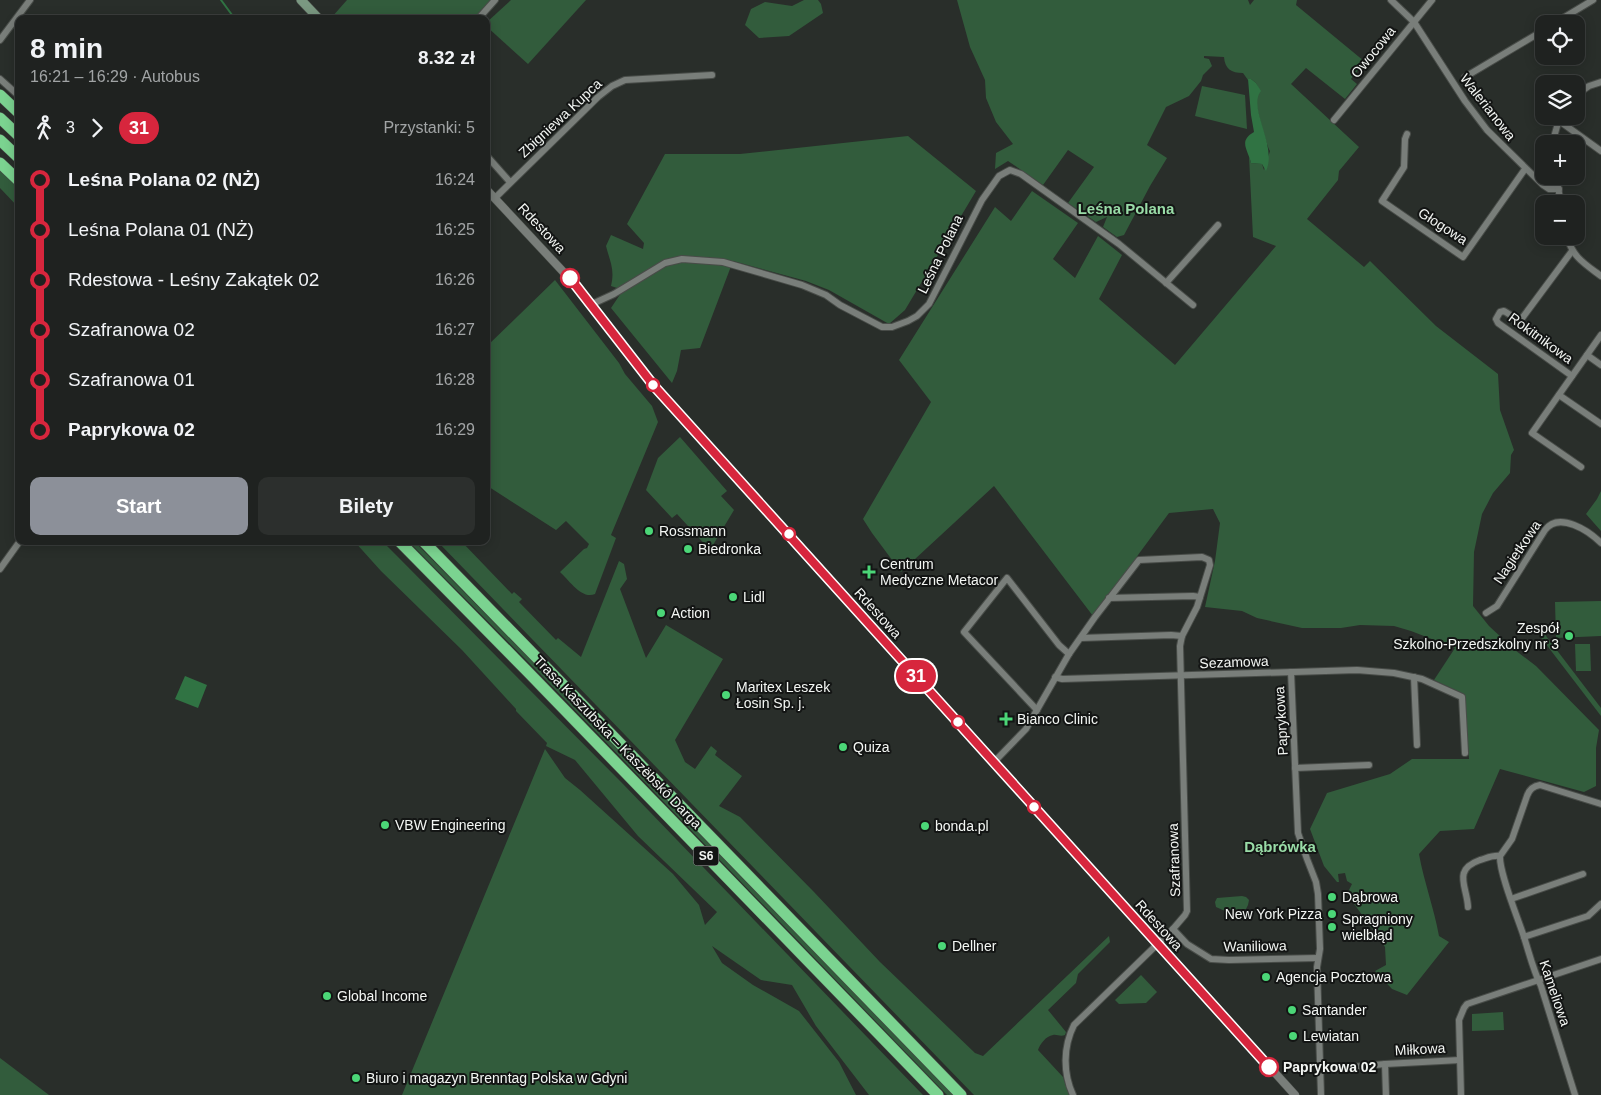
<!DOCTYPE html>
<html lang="pl">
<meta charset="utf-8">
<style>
body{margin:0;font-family:Arial,sans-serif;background:#2c2f2d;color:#f1f3f6;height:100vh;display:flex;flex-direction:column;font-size:19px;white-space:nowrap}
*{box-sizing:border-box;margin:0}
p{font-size:16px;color:#a1a4a5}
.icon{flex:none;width:28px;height:28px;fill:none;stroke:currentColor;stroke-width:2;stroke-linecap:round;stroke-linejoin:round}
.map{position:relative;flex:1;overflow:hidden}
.side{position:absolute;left:15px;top:15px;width:475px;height:530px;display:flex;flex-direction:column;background:#1f2220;border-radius:10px;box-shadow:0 2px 12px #0003,0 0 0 1px #3c3f3e}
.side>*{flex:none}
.badge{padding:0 10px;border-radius:16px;font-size:18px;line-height:32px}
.controls{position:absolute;left:1535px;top:15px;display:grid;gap:10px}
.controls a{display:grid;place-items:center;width:50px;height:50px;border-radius:10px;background:#1f2220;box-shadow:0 2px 12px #0003,0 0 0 1px #3c3f3e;font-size:25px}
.map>.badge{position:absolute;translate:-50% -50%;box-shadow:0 0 0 2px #fff}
.legs{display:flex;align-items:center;gap:8px;height:55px;padding:0 15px;font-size:16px}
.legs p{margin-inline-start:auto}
.headline{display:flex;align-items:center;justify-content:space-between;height:85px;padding:0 15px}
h1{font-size:28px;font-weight:700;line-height:38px}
.action{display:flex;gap:10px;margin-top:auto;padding:10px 15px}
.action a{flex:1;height:58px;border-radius:10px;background:#8c9099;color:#fff;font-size:20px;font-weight:700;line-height:58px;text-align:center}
.action a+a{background:#2c2f2d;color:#f1f3f6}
ul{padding:0 15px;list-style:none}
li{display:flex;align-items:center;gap:18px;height:50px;font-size:19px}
li i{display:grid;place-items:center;width:8px;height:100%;margin:0 6px;background:currentColor}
li i::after{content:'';width:12px;height:12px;margin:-6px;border:4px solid;border-radius:50%;background:#1f2220}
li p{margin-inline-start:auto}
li:first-child i{background:linear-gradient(#0000 50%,currentColor 0)}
li:last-child i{background:linear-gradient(currentColor 50%,#0000 0)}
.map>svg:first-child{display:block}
.green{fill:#325c3c}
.water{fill:#307343}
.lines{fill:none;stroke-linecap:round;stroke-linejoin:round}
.stream{stroke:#307343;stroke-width:2}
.minor-casing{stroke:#484c48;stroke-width:8}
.tertiary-casing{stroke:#484c48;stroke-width:9}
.secondary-casing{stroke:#484c48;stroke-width:10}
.motorway-casing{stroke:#484c48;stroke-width:12}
.minor{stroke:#797e7a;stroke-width:6}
.tertiary{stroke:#797e7a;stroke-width:8}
.secondary{stroke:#7a9881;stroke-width:9}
.motorway{stroke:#7bd390;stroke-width:11}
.line-1-casing{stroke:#fff;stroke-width:11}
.line-1{stroke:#d7263d;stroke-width:8}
.stop-1-dot{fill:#fff;stroke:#d7263d;stroke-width:2.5}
.poi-dot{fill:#4bd677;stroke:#131514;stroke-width:2}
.labels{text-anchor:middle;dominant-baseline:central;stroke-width:4;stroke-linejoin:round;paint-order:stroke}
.shield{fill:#131514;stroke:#b0b2b0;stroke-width:1}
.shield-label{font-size:12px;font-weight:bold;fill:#f3f6f3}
.street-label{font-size:14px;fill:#f3f6f3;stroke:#131514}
.poi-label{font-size:14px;fill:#f3f6f3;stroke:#131514;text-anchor:start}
.stop-label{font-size:14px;font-weight:bold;fill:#f3f6f3;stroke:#131514;text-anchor:start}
.neighbourhood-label{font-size:15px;font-weight:bold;fill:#99dca7;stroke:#131514}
</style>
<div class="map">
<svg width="1601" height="1095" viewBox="0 0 1601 1095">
<rect width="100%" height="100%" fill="#292e2a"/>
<g class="green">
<polygon points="347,0 491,0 474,19 334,19 332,17"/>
<polygon points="511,0 586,0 528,64 486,26 486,23"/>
<polygon points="804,0 818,0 821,4 823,13 789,36 759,38 745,25 751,9 765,2 792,6"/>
<path d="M957,0H1248L1250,5L1254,0H1297L1296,5L1370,66L1359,69L1351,79L1357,84L1345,99L1306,68L1291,84L1359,147L1339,171L1338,180L1307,219L1364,267L1370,261L1436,326L1498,374L1500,410L1514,450L1511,455L1510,473L1493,493L1482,514L1474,552L1473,606L1489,626L1515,650L1536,666L1599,730L1596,748V786L1584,792L1500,769L1474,829L1440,831L1419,854C1424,882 1434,908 1439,936L1449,942L1407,995L1392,989L1375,971L1386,965L1385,947L1347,894L1352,884L1347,881L1345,873L1338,874L1339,882H1337L1324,866L1310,829L1327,793L1390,774L1412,759H1469L1464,694L1434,680L1455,648L1411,631L1394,626L1360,625L1341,628H1302L1257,618L1242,611L1205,607L1215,561L1220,523L1213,509L1169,513L1138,555L1130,568L1093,616L994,486L901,572L872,533L863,519L931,402L899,360L995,207L1011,221L1032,191L1078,223L1053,259L1075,278L1098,236L1122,255L1099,299L1175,365L1276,246L1253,237L1249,156L1251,163L1262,164L1264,170L1270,151C1267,147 1256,106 1256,102C1257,97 1258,94 1260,91L1256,83L1251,79L1248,80L1243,73C1231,73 1225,69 1224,57L1204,56V58L1209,59L1212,66L1203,75L1201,81L1189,96L1166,107L1147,145L1167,158L1150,186L1124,235L1117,237L1103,227L1107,217L1096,222L1068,203L1094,167L1068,150L1043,185L1008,161L995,169L996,153L1013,144L996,122L986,98L985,80L970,47Z"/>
<polygon points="1202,86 1245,95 1247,129 1195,116"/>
<path d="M908,136L976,191L905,310L889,324L829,290L806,281L733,261L700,348L681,350L677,371L672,383L611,308L623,290L611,286C615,269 610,262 606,246L611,235L643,249L644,243L627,224L665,154H740Z"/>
<polygon points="0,167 19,185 19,208 0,188"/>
<path d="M555,280L619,363L625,374L652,406L658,422L611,535L616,538L595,594C582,600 569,580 560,572L584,549L587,548L589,544L566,521L556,530L486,485V347Z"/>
<polygon points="680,437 727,491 721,496 734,510 710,550 677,514 672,518 646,490 658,458"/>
<polygon points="1601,491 1601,531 1586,514 1597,499"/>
<polygon points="354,541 382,541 399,558 623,784 923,1095 869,1095 816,1026 792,985 761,980 712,946 722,963 753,985 799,1011 839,1062 856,1095 402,1095 545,749 565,778 580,790 673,874 699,905 705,925 717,912 638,836 575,760 546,746 547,743 516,711 516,709 462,650 381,571"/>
<polygon points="408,541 414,541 525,654 953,1095 947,1095 542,676"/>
<path d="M437,541H461L512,594L514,592L522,599L519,602L556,640L558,638L581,657L619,561L624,564L627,579L620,589L646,658L666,625L723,659L675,740L685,762L695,769L711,746L717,751L715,755L742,776L719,806L740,817L814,892L880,962L975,1053L983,1056L1109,936L1110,942L1078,974L1076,983L1048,1010L1066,1032L1065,1035C1060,1037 1057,1034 1053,1035C1046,1036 1040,1044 1038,1050L1063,1077L1069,1095H974Z"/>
<polygon points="1601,601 1601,636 1556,638 1555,602"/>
<polygon points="1543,632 1601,708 1601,716 1539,635"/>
<polygon points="1575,644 1590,644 1591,671 1576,671"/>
<polygon points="1242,896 1246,897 1249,900 1248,905 1246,909 1225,911 1216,907 1215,902 1217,898"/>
<polygon points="1141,975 1157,992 1146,1003 1119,1004 1115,1000"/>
<polygon points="1503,1012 1504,1030 1472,1031 1472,1014"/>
<polygon points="0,1058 49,1095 0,1095"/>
</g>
<g class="water">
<path d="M1248,79H1251L1256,83L1261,91C1247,107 1278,146 1266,171L1262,164L1251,163C1248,150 1238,141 1254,132L1251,115Z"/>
<polygon points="185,676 207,685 198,708 175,699"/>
</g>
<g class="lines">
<polyline class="stream" points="221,0 235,19"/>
<g class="minor-casing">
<g id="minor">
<polyline points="1391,0 1414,22 1465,101 1487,130 1543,185 1549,189 1559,189"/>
<polyline points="478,19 495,0"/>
<polyline points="1553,24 1593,0"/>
<polyline points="0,40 30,0"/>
<polyline points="1465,77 1544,30"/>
<polyline points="0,79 19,96"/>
<polyline points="1576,95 1589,86 1601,82"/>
<polyline points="1334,120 1432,0"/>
<polyline points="1558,120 1601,151"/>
<polyline points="1407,134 1405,139 1404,167 1382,201 1463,257 1525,169"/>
<polyline points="1552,144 1560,116"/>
<polyline points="486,155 510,182"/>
<polyline points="1556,176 1561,204"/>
<polyline points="495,198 598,97 612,86 625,80 712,75"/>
<path d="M1567,236C1572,257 1585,264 1601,276"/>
<polyline points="1572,251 1520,321 1504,311 1500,312 1496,319 1498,323 1572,376"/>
<polyline points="1166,283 1218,225"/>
<polyline points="590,305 614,294 665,263 682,259 723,262 802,285 826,295 840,305 882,327 892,327 908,321 917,316 929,304 982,200 999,176 1010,170 1021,174 1119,244 1193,305"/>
<polyline points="1587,355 1601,365"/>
<polyline points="1559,395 1601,424"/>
<polyline points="1581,467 1532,433 1601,335"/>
<polyline points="0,569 20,541"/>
<polyline points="1109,598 1193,596 1200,597"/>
<path d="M1486,613L1497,606L1545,530C1559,511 1589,531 1601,543"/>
<polyline points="1081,638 1171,635 1182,636"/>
<polyline points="1291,672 1298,833 1307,859 1316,882 1318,894 1320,949 1317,967 1321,1095"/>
<polyline points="1055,677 1062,679 1357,670 1394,673 1422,679 1462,697 1465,753"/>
<polyline points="1414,677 1417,745"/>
<polyline points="1037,710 964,632 1007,578 1059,645 1069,654"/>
<path d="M994,762L1026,729L1069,654L1095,617L1139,560L1202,557L1209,560L1210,565L1197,607L1182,636L1180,646L1187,911L1185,915L1173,929L1074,1025C1063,1047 1063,1073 1073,1095"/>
<polyline points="1295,768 1369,765"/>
<polyline points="1511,899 1583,874"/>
<path d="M1468,907C1467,886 1452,870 1480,860C1487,858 1493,855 1500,856"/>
<polyline points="1173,929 1187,944 1211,959 1229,960 1318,958"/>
<polyline points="1524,937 1588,916 1601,904"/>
<polyline points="1385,1064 1386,1095"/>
<polyline points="1321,1070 1385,1064 1460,1060"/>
<polyline points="1461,1095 1459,1020 1464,1008 1467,1004 1601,959"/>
<path d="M1575,1095L1541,986C1533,970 1529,952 1523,934C1517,916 1499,872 1500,856L1512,839L1527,796C1529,790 1533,786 1540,785L1601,804"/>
</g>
</g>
<g class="tertiary-casing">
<polyline id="tertiary" points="486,189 569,278 654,386 1295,1095"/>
</g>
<g class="secondary-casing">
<polyline id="secondary" points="301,0 319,19"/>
</g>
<g class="motorway-casing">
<g id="motorway">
<polyline points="0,95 19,113"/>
<polyline points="0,118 19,136"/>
<polyline points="0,140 19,158"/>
<polyline points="0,163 19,181"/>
<polyline points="399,541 527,671 938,1095"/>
<polyline points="423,541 576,698 961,1095"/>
</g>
</g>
<use href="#minor" class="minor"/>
<use href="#tertiary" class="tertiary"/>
<use href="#secondary" class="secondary"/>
<use href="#motorway" class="motorway"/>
</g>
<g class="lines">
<g class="line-1-casing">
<polyline id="line-1" points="570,278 654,386 1269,1067"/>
</g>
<use href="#line-1" class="line-1"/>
</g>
<g class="stop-1-dot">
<circle cx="570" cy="278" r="9"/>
<circle cx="653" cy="385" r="6"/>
<circle cx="789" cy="534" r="6"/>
<circle cx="958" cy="722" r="6"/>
<circle cx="1034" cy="807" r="6"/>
<circle cx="1269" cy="1067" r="9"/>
</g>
<g class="poi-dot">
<circle cx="649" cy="531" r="5"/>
<circle cx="688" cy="549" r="5"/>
<path d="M866.5 564.5h5v5h5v5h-5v5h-5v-5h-5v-5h5z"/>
<circle cx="733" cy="597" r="5"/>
<circle cx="661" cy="613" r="5"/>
<circle cx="1569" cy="636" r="5"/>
<circle cx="726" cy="695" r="5"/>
<path d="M1003.5 711.5h5v5h5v5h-5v5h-5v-5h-5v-5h5z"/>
<circle cx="843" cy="747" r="5"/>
<circle cx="385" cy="825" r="5"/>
<circle cx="925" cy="826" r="5"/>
<circle cx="1332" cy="897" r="5"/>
<circle cx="1332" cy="914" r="5"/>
<circle cx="1332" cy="927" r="5"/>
<circle cx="942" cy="946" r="5"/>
<circle cx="1266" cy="977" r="5"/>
<circle cx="327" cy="996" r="5"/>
<circle cx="1292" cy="1010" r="5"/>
<circle cx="1293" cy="1036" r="5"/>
<circle cx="356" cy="1078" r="5"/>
</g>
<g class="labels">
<rect class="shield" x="693.5" y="846.5" width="25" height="19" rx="4"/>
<g class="shield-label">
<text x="706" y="856">S6</text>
</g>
<g class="street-label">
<text transform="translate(1373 52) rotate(-51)">Owocowa</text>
<text transform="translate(1488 107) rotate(52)">Walerianowa</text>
<text transform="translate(560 118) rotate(-43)">Zbigniewa Kupca</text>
<text transform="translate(1443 226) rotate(33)">Głogowa</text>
<text transform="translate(542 228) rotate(47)">Rdestowa</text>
<text transform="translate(940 254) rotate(-64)">Leśna Polana</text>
<text transform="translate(1541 338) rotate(36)">Rokitnikowa</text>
<text transform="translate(1517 552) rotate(-56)">Nagietkowa</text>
<text transform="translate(878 613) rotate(48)">Rdestowa</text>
<text transform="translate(1234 662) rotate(-2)">Sezamowa</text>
<text transform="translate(1281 721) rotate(-93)">Paprykowa</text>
<text transform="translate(618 742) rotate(46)">Trasa Kaszubska – Kaszëbskô Darga</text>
<text transform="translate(1174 860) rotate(-92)">Szafranowa</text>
<text transform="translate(1159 925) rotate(48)">Rdestowa</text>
<text transform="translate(1255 946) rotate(-1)">Waniliowa</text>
<text transform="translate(1555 993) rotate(71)">Kameliowa</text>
<text transform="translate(1420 1049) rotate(-3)">Miłkowa</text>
</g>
<g class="poi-label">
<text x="659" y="531">Rossmann</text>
<text x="698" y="549">Biedronka</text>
<text x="880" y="564">Centrum<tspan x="880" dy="16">Medyczne Metacor</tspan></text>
<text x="743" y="597">Lidl</text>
<text x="671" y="613">Action</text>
<text x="1559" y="628" text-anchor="end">Zespół<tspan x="1559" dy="16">Szkolno-Przedszkolny nr 3</tspan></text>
<text x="736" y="687">Maritex Leszek<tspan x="736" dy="16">Łosin Sp. j.</tspan></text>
<text x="1017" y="719">Bianco Clinic</text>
<text x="853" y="747">Quiza</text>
<text x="395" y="825">VBW Engineering</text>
<text x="935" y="826">bonda.pl</text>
<text x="1342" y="897">Dąbrowa</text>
<text x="1322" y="914" text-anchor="end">New York Pizza</text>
<text x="1342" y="919">Spragniony<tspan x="1342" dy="16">wielbłąd</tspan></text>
<text x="952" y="946">Dellner</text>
<text x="1276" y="977">Agencja Pocztowa</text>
<text x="337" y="996">Global Income</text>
<text x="1302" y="1010">Santander</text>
<text x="1303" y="1036">Lewiatan</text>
<text x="366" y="1078">Biuro i magazyn Brenntag Polska w Gdyni</text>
</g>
<g class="stop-label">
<text x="1283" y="1067">Paprykowa 02</text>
</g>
<g class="neighbourhood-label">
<text x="1126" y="208">Leśna Polana</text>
<text x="1280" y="846">Dąbrówka</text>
</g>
</g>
</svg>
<div class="controls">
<a><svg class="icon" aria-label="locate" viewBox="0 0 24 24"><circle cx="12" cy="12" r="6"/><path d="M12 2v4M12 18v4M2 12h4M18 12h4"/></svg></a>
<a><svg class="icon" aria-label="layers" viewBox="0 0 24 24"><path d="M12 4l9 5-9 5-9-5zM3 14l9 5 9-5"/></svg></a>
<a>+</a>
<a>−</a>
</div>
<b class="badge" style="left:916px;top:676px;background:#d7263d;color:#fff">31</b>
<section class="side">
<div class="headline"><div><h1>8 min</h1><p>16:21 – 16:29 · Autobus</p></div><b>8.32 zł</b></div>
<div class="legs"><svg class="icon" aria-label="walk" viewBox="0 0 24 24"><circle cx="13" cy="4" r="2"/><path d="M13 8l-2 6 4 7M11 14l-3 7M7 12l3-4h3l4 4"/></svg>3<svg class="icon" aria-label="forward" viewBox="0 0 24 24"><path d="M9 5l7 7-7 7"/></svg><b class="badge" style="background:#d7263d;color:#fff">31</b><p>Przystanki: 5</p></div>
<ul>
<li><i style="color:#d7263d"></i><b>Leśna Polana 02 (NŻ)</b><p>16:24</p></li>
<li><i style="color:#d7263d"></i><span>Leśna Polana 01 (NŻ)</span><p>16:25</p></li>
<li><i style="color:#d7263d"></i><span>Rdestowa - Leśny Zakątek 02</span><p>16:26</p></li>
<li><i style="color:#d7263d"></i><span>Szafranowa 02</span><p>16:27</p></li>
<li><i style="color:#d7263d"></i><span>Szafranowa 01</span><p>16:28</p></li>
<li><i style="color:#d7263d"></i><b>Paprykowa 02</b><p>16:29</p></li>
</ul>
<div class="action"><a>Start</a><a>Bilety</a></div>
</section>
</div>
